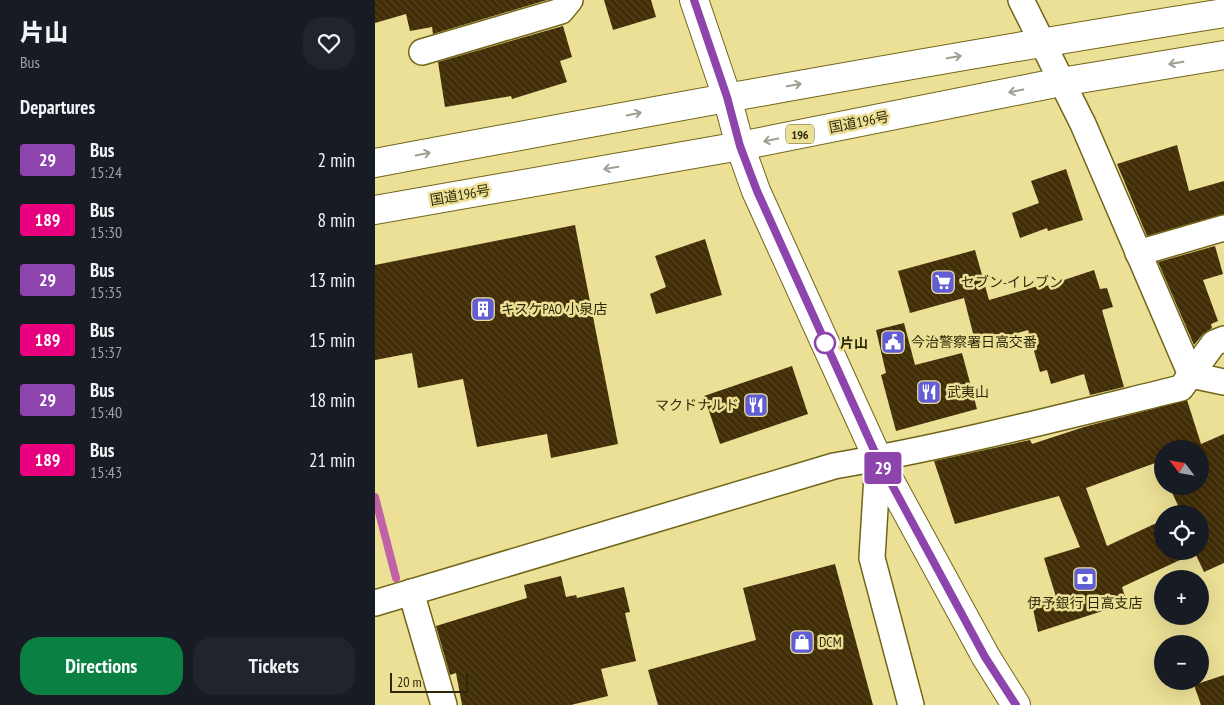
<!DOCTYPE html>
<meta charset="utf-8">
<style>
body{margin:0;font-family:"PT Sans Narrow","Noto Sans JP",sans-serif;background:#20242c;color:#f1f3f6;height:100vh;display:flex;flex-direction:column;font-size:19px;white-space:nowrap}
*{box-sizing:border-box;margin:0}
p{font-size:16px;color:#9ea1a6}
.icon{flex:none;width:28px;height:28px;fill:none;stroke:currentColor;stroke-width:2;stroke-linecap:round;stroke-linejoin:round}
.map{position:relative;flex:1;overflow:hidden}
.panel{display:flex;flex-direction:column;background:#171b24;width:375px}
.panel>*{flex:none}
.badge{padding:0 10px;border-radius:4px;font-size:18px;line-height:32px}
.needle{width:32px;rotate:301deg}
.buttons{position:absolute;left:779px;top:440px;display:grid;gap:10px}
.buttons a{display:grid;place-items:center;width:55px;height:55px;border-radius:50%;background:#171b24;box-shadow:0 5px 20px #0002;font-size:25px}
.scale{position:absolute;left:15px;bottom:12px;width:78px;box-sizing:border-box;padding-left:5px;border:2px solid #2d2809;border-top:0;font-size:14px;line-height:18px;white-space:nowrap;color:#2d2809;-webkit-text-stroke:4px #ece096;paint-order:stroke}
.map>.badge{position:absolute;translate:-50% -50%;box-shadow:0 0 0 2px #fff}
h2{padding:0 20px;font-size:19px;line-height:45px}
.round{display:grid;place-items:center;flex:none;width:52px;height:52px;border-radius:20px;background:#20242c}
.summary{display:flex;align-items:center;justify-content:space-between;height:85px;padding:0 20px}
h1{font-size:24px;font-weight:800;line-height:38px}
.cta{display:flex;gap:10px;margin-top:auto;padding:10px 20px}
.cta a{flex:1;height:58px;border-radius:20px;background:#0b8043;color:#fff;font-size:20px;font-weight:800;line-height:58px;text-align:center}
.cta a+a{background:#20242c;color:#f1f3f6}
ul{padding:0;list-style:none}
li{display:flex;align-items:center;gap:15px;height:60px;padding:0 20px}
li div{flex:1}
li b{display:block;font-size:19px}
li em{font-style:normal}
li .badge{min-width:55px;font-weight:700;text-align:center}
main{display:flex;flex:1;min-height:0}
.map>svg:first-child{display:block}
.lines{fill:none;stroke-linecap:round;stroke-linejoin:round}
.stream{stroke:#c261a5;stroke-width:8}
.building{fill:url(#building-back-hatch);fill-rule:evenodd}
.minor-casing{stroke:#716519;stroke-width:28}
.trunk-casing{stroke:#716519;stroke-width:30}
.minor{stroke:#fff;stroke-width:25}
.trunk{stroke:#fff;stroke-width:28}
.oneway{stroke:#a09e90}
.line-casing{stroke:#fff;stroke-width:11}
.line{stroke:#8e44ad;stroke-width:8}
.stop-dot{fill:#fff;stroke:#8e44ad;stroke-width:2.5}
.labels{text-anchor:middle;dominant-baseline:central;stroke-width:5;stroke-linejoin:round;paint-order:stroke}
.shield{fill:#ece096;stroke:#665f33;stroke-width:1}
.shield-label{font-size:12px;font-weight:bold;fill:#2d2809}
.street-label{font-size:14px;fill:#2d2809;stroke:#ece096}
.poi-label{font-size:14px;fill:#2d2809;stroke:#ece096;text-anchor:start}
.stop-label{font-size:14px;font-weight:bold;fill:#2d2809;stroke:#ece096;text-anchor:start}
</style>
<main>
<section class="panel">
<div class="summary"><div><h1>片山</h1><p>Bus</p></div><a class="round"><svg class="icon" aria-label="heart" viewBox="0 0 24 24"><path d="M12 20l-8-8c-3-5 5-10 8-4 3-6 11-1 8 4z"/></svg></a></div>
<h2>Departures</h2>
<ul>
<li><span class="badge" style="background:#8e44ad;color:#fff">29</span><div><b>Bus</b><p>15:24</p></div><em>2 min</em></li>
<li><span class="badge" style="background:#e6007e;color:#fff">189</span><div><b>Bus</b><p>15:30</p></div><em>8 min</em></li>
<li><span class="badge" style="background:#8e44ad;color:#fff">29</span><div><b>Bus</b><p>15:35</p></div><em>13 min</em></li>
<li><span class="badge" style="background:#e6007e;color:#fff">189</span><div><b>Bus</b><p>15:37</p></div><em>15 min</em></li>
<li><span class="badge" style="background:#8e44ad;color:#fff">29</span><div><b>Bus</b><p>15:40</p></div><em>18 min</em></li>
<li><span class="badge" style="background:#e6007e;color:#fff">189</span><div><b>Bus</b><p>15:43</p></div><em>21 min</em></li>
</ul>
<div class="cta"><a>Directions</a><a>Tickets</a></div>
</section>
<div class="map">
<svg width="849" height="705" viewBox="0 0 849 705">
<defs>
<pattern id="building-back-hatch" width="6" height="6" patternUnits="userSpaceOnUse" patternTransform="scale(1.25)"><rect width="6" height="6" fill="#412d06"/><path d="M-1 5l2 2M0 0l6 6M5-1l2 2" fill="none" stroke="#544320"/></pattern>
</defs>
<rect width="100%" height="100%" fill="#ece096"/>
<g class="lines">
<polyline class="stream" points="0,497 21,578"/>
</g>
<g class="building">
<polygon points="0,0 172,0 58,34 57,27 35,31 31,14 0,23"/>
<polygon points="229,0 276,0 281,17 238,30"/>
<polygon points="188,26 197,57 185,61 192,82 137,99 136,96 70,107 63,62"/>
<polygon points="802,145 814,191 849,181 849,214 772,236 742,164"/>
<polygon points="691,169 708,220 673,231 672,228 645,238 637,213 664,203 656,181"/>
<polygon points="200,225 243,444 176,458 172,434 102,447 88,379 43,388 37,353 0,360 0,265"/>
<polygon points="330,239 347,295 281,314 275,294 291,287 280,256"/>
<polygon points="840,246 848,274 828,280 843,321 836,324 837,328 828,334 819,345 783,262"/>
<polygon points="600,250 614,300 670,284 671,286 719,270 725,289 732,288 738,307 727,310 749,387 715,395 709,374 676,384 672,370 665,372 653,330 601,345 589,298 535,313 523,271"/>
<polygon points="529,323 540,365 587,353 602,409 521,431 506,375 511,373 501,330"/>
<polygon points="417,366 433,414 345,444 329,396"/>
<path d="M812,400L826,444L849,434V563L829,572L820,553L747,587L752,603L663,632L658,609L682,600L669,558L705,547L684,496L580,524L559,461L655,440L657,444L709,427ZM788,449H825V486H794L806,512L802,514H825V551H788V520L732,546L711,488L783,462L788,472Z"/>
<polygon points="460,564 498,705 283,705 273,670 381,640 368,588"/>
<polygon points="186,576 191,597 201,595 202,598 249,587 255,612 250,613 261,661 226,669 233,696 196,705 87,705 81,673 75,675 61,626 152,598 149,585"/>
<polygon points="849,675 849,705 826,705 819,685"/>
</g>
<g class="lines">
<g class="minor-casing">
<g id="minor">
<polyline points="646,0 708,124 816,375 849,382"/>
<polyline points="47,52 186,11 195,0"/>
<polyline points="763,253 849,228"/>
<polyline points="503,459 497,558 536,705"/>
<polyline points="36,592 69,705"/>
<path d="M0,603L459,466C576,446 691,416 806,388L839,343L849,339"/>
</g>
</g>
<g class="trunk-casing">
<g id="trunk">
<polyline points="319,0 352,97 365,146 381,191 503,459 611,657 641,705"/>
<path d="M0,163C283,110 565,58 849,13"/>
<polyline points="0,210 365,146 686,82 849,55"/>
</g>
</g>
<use href="#minor" class="minor"/>
<use href="#trunk" class="trunk"/>
</g>
<defs><path id="oneway-shaft" d="M-6 0H5M1.5-3L5.5 0L1.5 3" fill="none" stroke-width="1.6" stroke-linecap="round" stroke-linejoin="round" transform="scale(1.25)"/></defs>
<g class="oneway">
<use href="#oneway-shaft" transform="translate(579 57) rotate(-10)"/>
<use href="#oneway-shaft" transform="translate(801 63) rotate(171)"/>
<use href="#oneway-shaft" transform="translate(419 85) rotate(-10)"/>
<use href="#oneway-shaft" transform="translate(641 91) rotate(169)"/>
<use href="#oneway-shaft" transform="translate(259 114) rotate(-11)"/>
<use href="#oneway-shaft" transform="translate(396 140) rotate(169)"/>
<use href="#oneway-shaft" transform="translate(48 154) rotate(-11)"/>
<use href="#oneway-shaft" transform="translate(236 168) rotate(170)"/>
</g>
<g class="lines">
<g class="line-casing">
<polyline id="line" points="319,0 352,97 365,146 382,191 503,459 610,657 641,705"/>
</g>
<use href="#line" class="line"/>
</g>
<defs>
<g id="supermarket-square" transform="scale(1.25)"><rect x="-9" y="-9" width="18" height="18" rx="4" fill="#615dd5" stroke="#ece096"/><path d="M-6-5.5h2.5l.6 2H6L4.5 2H-2.5L-4.4-4H-6ZM-1.5 3.2a1.3 1.3 0 1 0 .1 0ZM3 3.2a1.3 1.3 0 1 0 .1 0Z" fill="#fff"/></g>
<g id="building-square" transform="scale(1.25)"><rect x="-9" y="-9" width="18" height="18" rx="4" fill="#615dd5" stroke="#ece096"/><path d="M-4-6H4V6H1V3H-1V6H-4ZM-2.5-4.3h1.7v1.8h-1.7ZM.8-4.3h1.7v1.8H.8ZM-2.5-1h1.7V.8h-1.7ZM.8-1h1.7V.8H.8Z" fill="#fff"/></g>
<g id="civic-square" transform="scale(1.25)"><rect x="-9" y="-9" width="18" height="18" rx="4" fill="#615dd5" stroke="#ece096"/><path d="M-.6-6.5H3V-4.5H.6V-3L4-1V1h2V6H-6V1h2V-1L-.6-3ZM-1.2 2.5V6h2.4V2.5Z" fill="#fff"/></g>
<g id="restaurant-square" transform="scale(1.25)"><rect x="-9" y="-9" width="18" height="18" rx="4" fill="#615dd5" stroke="#ece096"/><path d="M-5-6h1v4h1v-4h1v4h1v-4h1v5L-1.5 .5V6h-2V.5L-5-1ZM5-6V6H3V1.5H1.5Q1.5-4 5-6Z" fill="#fff"/></g>
<g id="bank-square" transform="scale(1.25)"><rect x="-9" y="-9" width="18" height="18" rx="4" fill="#615dd5" stroke="#ece096"/><path d="M-6-4H6V4H-6ZM0-2.3a2.3 2.3 0 1 0 0 4.6a2.3 2.3 0 1 0 0-4.6Z" fill="#fff"/></g>
<g id="shop-square" transform="scale(1.25)"><rect x="-9" y="-9" width="18" height="18" rx="4" fill="#615dd5" stroke="#ece096"/><path d="M-5-2.5h2.3a2.7 3.5 0 0 1 5.4 0H5L5.5 6h-11ZM-1.5-2.5h3a1.5 2.3 0 0 0-3 0Z" fill="#fff"/></g>
</defs>
<g fill-rule="evenodd">
<use href="#supermarket-square" x="568" y="282"/>
<use href="#building-square" x="108" y="309"/>
<use href="#civic-square" x="518" y="342"/>
<use href="#restaurant-square" x="554" y="392"/>
<use href="#restaurant-square" x="381" y="405"/>
<use href="#bank-square" x="710" y="579"/>
<use href="#shop-square" x="427" y="642"/>
</g>
<circle class="stop-dot" cx="450" cy="343" r="10"/>
<g class="labels">
<rect class="shield" x="411" y="124.5" width="28" height="19" rx="4"/>
<g class="shield-label">
<text x="425" y="134">196</text>
</g>
<g class="street-label">
<text transform="translate(484 122) rotate(-11)">国道196号</text>
<text transform="translate(85 195) rotate(-10)">国道196号</text>
</g>
<g class="poi-label">
<text x="586" y="282">セブン-イレブン</text>
<text x="126" y="309">キスケPAO 小泉店</text>
<text x="536" y="342">今治警察署日高交番</text>
<text x="572" y="392">武夷山</text>
<text x="364" y="405" text-anchor="end">マクドナルド</text>
<text x="710" y="603" text-anchor="middle">伊予銀行 日高支店</text>
<text x="444" y="642">DCM</text>
</g>
<g class="stop-label">
<text x="465" y="343">片山</text>
</g>
</g>
</svg>
<div class="buttons">
<a><svg class="needle" viewBox="-14 -14 28 28"><path d="M0-13l5 13h-10z" fill="#e53935"/><path d="M0 13l5-13h-10z" fill="#9ea1a6"/></svg></a>
<a><svg class="icon" aria-label="locate" viewBox="0 0 24 24"><circle cx="12" cy="12" r="6"/><path d="M12 2v4M12 18v4M2 12h4M18 12h4"/></svg></a>
<a>+</a>
<a>−</a>
</div>
<div class="scale">20 m</div>
<b class="badge" style="left:508px;top:468px;background:#8e44ad;color:#fff">29</b>
</div>
</main>
